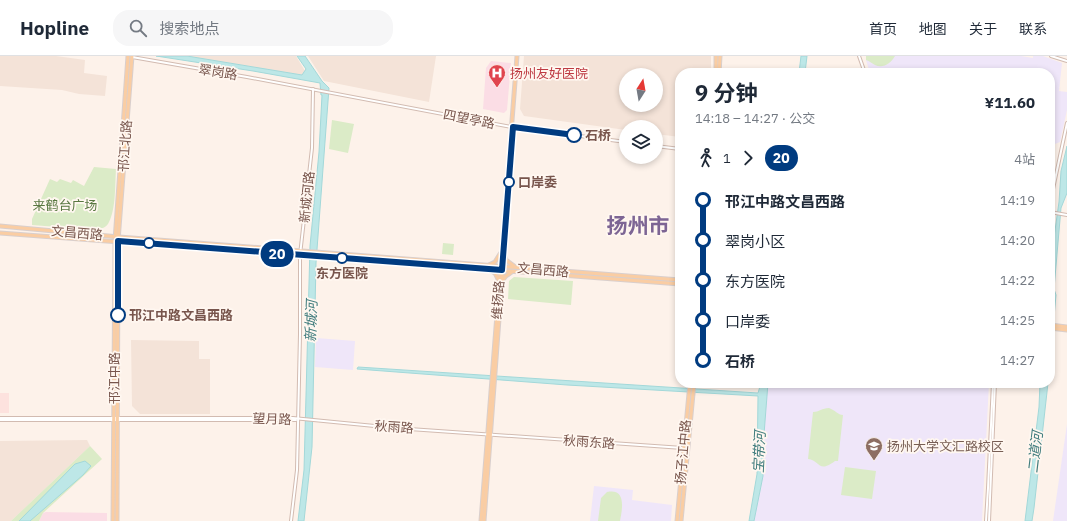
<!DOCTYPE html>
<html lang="zh">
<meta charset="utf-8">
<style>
body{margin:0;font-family:"IBM Plex Sans","Noto Sans SC",sans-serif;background:#f6f6f7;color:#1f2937;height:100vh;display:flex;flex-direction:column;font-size:15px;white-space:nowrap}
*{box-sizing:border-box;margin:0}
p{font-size:13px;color:#747a83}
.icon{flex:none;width:22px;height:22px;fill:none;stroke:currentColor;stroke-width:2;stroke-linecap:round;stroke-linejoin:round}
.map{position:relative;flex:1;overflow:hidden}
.panel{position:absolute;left:675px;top:12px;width:380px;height:320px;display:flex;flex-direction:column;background:#fff;border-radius:16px;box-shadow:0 2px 6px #0003}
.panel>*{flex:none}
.badge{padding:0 8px;border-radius:13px;font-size:14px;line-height:26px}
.needle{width:26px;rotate:11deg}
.tools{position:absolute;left:619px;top:12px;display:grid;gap:8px}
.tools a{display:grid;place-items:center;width:44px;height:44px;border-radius:50%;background:#fff;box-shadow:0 2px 6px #0003;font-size:20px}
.map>.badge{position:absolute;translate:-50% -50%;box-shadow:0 0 0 2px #fff}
.legs{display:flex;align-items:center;gap:6px;height:44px;padding:0 20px;font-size:13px}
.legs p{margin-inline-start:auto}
.head{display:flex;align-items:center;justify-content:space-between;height:68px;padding:0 20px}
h1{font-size:22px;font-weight:700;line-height:30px}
ul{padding:0 20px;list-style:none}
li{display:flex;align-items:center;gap:14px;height:40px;font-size:15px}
li i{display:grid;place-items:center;width:6px;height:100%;margin:0 5px;background:currentColor}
li i::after{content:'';width:10px;height:10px;margin:-5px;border:3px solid;border-radius:50%;background:#fff}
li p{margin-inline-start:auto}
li:first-child i{background:linear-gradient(#0000 50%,currentColor 0)}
li:last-child i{background:linear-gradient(currentColor 50%,#0000 0)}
header{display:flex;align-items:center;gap:24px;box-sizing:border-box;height:56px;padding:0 20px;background:#fff;border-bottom:1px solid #e0e1e3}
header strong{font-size:19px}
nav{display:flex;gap:22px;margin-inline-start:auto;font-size:14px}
.search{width:280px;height:36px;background:#f6f6f7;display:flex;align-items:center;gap:10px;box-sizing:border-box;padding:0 14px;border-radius:16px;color:#747a83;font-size:15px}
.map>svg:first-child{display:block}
.residential{fill:#f4e3d8;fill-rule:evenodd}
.commercial{fill:#fde2de}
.education{fill:#efe6f9}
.medical{fill:#fbdde5}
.green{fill:#dbebc7}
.water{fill:#bde7e7;stroke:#a3d8d9}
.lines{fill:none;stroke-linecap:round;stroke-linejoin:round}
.minor-casing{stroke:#d2bbb1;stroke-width:4}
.major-casing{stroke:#d9cfcd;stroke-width:5}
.minor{stroke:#fff;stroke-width:2}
.major{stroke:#facda3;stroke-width:3}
.line-1-casing{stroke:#fff;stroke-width:9}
.line-1{stroke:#003b80;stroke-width:6}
.stop-1-dot{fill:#fff;stroke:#003b80;stroke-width:2}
.labels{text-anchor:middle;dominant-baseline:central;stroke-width:3.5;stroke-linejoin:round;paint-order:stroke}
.street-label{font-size:13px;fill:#78554c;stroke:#fff7f0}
.health-label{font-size:13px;fill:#be3a42;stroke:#fff7f0;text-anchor:start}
.stop-label{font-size:13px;font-weight:bold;fill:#78554c;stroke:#fff7f0;text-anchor:start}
.park-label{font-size:13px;fill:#597841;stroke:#fff7f0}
.education-label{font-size:13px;fill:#785e54;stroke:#fff7f0;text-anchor:start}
.water-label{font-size:14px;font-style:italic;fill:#407c7d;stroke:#fff7f0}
.town-label{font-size:21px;font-weight:bold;fill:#7d6594;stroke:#fff7f0}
</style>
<header>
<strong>Hopline</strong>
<div class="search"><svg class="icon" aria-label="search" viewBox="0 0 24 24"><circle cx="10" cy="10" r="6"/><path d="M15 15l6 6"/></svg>搜索地点</div>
<nav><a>首页</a><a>地图</a><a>关于</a><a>联系</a></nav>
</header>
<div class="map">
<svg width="1067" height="465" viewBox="0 0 1067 465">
<rect width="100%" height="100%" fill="#fdf2ea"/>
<g class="residential">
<polygon points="0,0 56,0 85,4 84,17 107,20 105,40 79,38 62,34 0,30"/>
<polygon points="187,0 296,0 305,15 302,19"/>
<polygon points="308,0 436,0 429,46 324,25"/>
<path d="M524,0H711V17H680V81L656,78V71H626V74L524,60L520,53ZM626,19H656V49H626Z"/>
<polygon points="131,284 199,285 199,303 210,303 210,358 140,358 132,350"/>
<polygon points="87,384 90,390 11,465 0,465 0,385"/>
</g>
<rect class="commercial" x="0" y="337" width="9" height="20"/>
<g class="education">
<polygon points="866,0 1021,0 1033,2 1033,0 1043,0 1062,7 1059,35 1067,36 1067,54 1060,86 1055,88 1050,93 1050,17 870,17 866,4"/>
<polygon points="316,282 355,285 353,314 315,311"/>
<polygon points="768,327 989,327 982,465 754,465 763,420 763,391"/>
<polygon points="1067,368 1067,465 1053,465"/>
<polygon points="594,430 633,434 632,444 672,449 671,465 590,465"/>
</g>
<g class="medical">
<polygon points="491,5 511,7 507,54 504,57 483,53 486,12"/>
<polygon points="46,456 107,457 107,465 39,465 43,457"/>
</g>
<g class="green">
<path d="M866,0H895C891,7 883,13 875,9C871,7 870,5 866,4Z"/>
<polygon points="332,64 354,68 348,97 329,93"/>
<path d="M94,111L116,113C115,128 116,153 109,166C107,171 102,173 96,174L32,169V163L50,123L57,126L60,123L71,127L73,124L84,130Z"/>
<polygon points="443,187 454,188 453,199 442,198"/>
<polygon points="514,221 573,225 571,249 508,243 509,225"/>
<path d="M829,352C835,354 838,359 843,359L838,405H835C818,418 820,404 808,403L813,356C819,356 822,352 829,352Z"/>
<polygon points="90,390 102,403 43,457 39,465 11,465"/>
<polygon points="845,411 876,415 872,443 841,439"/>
<path d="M607,436C627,432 622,454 620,465H598L601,442Z"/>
</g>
<g class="water">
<polygon points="156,0 187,0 302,19 306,13 297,0 305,0 322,25 329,32 316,207 312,391 304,465 298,465 304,414 310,190 319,96 322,39 321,39 320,27 253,15"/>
<polygon points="801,0 807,0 805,17 799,17"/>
<polygon points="1067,90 1067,137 1061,152 1054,233 1056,239 1050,306 1050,210 1059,146 1061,115"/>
<polygon points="358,311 758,337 761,327 768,327 763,391 763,420 754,465 749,465 757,418 758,340 567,329 357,313"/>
<polygon points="1040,327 1048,327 1034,452 1032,465 1025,465 1039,351"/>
<polygon points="85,405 91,410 83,419 30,465 19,465 75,408"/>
</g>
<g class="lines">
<g class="minor-casing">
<g id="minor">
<polyline points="859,0 865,17"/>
<polyline points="1051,0 1067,5"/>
<polyline points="132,1 247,21 511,71 626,86"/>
<polyline points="656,90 680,93"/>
<polyline points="1050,156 1053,133 1067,67"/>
<polyline points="1050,156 1067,159"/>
<polyline points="0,362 293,362 395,372 683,392"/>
<polyline points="0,364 296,364"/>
<polyline points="291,465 297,414 300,278 300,199 312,92 313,33"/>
<polyline points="986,465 988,432 993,327"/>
<polyline points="989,465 995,327"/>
</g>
</g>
<g class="major-casing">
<g id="major">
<polyline points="716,17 716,0"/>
<polyline points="719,17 720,0"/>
<polyline points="0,170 119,181 680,224"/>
<polyline points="0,177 680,228"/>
<polyline points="504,198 506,204 514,210"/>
<polyline points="489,209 495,206 500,198"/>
<polyline points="490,214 495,217 498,223"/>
<polyline points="501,226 506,220 513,215"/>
<polyline points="1050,269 1067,271"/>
<polyline points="1050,272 1067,274"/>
<polyline points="113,465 115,185 128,0"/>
<polyline points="117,465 118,185 132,0"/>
<polyline points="481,465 517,0"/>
<polyline points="484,465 513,74"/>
<polyline points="677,465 690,327"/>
<polyline points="681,465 694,327"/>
</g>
</g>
<use href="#minor" class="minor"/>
<use href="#major" class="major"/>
</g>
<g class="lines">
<g class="line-1-casing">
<polyline id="line-1" points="118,259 118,185 502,214 513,71 574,79"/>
</g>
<use href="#line-1" class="line-1"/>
</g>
<defs>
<g id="hospital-pin" transform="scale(0.9)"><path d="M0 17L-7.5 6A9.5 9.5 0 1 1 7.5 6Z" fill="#e0444e" stroke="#fff7f0"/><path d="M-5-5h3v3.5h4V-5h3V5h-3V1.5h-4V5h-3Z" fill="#fff"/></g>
<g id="university-pin" transform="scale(0.9)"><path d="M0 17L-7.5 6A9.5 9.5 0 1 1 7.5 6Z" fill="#8d6e63" stroke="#fff7f0"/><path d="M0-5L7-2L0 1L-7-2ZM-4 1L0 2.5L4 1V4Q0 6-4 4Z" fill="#fff"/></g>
</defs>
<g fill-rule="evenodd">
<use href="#hospital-pin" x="497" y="17"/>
<use href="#university-pin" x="874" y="390"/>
</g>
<g class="stop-1-dot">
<circle cx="574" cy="79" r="7"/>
<circle cx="509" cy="126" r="5"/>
<circle cx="149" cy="187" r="5"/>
<circle cx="342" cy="202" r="5"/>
<circle cx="118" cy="259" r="7"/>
</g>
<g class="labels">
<g class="street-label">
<text transform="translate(218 16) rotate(9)">翠岗路</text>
<text transform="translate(469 63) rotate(11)">四望亭路</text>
<text transform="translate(125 90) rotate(-86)">邗江北路</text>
<text transform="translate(307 141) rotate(-84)">新城河路</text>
<text transform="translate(77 177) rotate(5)">文昌西路</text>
<text transform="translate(543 214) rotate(5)">文昌西路</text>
<text transform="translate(498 244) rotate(-86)">维扬路</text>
<text transform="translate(114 322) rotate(-90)">邗江中路</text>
<text transform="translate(272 363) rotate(2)">望月路</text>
<text transform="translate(394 371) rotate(4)">秋雨路</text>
<text transform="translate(589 386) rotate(4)">秋雨东路</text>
<text transform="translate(683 396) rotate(-85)">扬子江中路</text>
</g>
<g class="health-label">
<text x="510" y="17">扬州友好医院</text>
</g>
<g class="stop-label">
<text x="585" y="79">石桥</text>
<text x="518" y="126">口岸委</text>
<text x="342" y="217" text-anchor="middle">东方医院</text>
<text x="129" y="259">邗江中路文昌西路</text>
</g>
<g class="park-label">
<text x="65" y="149">来鹤台广场</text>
</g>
<g class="education-label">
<text x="887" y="390">扬州大学文汇路校区</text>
</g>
<g class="water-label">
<text transform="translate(311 265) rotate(-88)">新城河</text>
<text transform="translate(759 396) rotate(-87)">宝带河</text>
<text transform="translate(1035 396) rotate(-83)">二道河</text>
</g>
<g class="town-label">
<text x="638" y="169">扬州市</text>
</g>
</g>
</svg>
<div class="tools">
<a><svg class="needle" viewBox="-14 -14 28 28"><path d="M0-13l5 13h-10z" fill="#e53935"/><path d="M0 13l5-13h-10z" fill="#747a83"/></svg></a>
<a><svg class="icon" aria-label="layers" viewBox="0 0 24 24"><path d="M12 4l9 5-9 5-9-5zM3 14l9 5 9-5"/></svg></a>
</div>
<b class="badge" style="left:277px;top:198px;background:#003b80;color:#fff">20</b>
<section class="panel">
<div class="head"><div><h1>9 分钟</h1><p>14:18 – 14:27 · 公交</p></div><b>¥11.60</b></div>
<div class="legs"><svg class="icon" aria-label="walk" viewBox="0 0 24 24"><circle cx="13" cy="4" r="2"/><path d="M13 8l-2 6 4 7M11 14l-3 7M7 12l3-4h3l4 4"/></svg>1<svg class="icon" aria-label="forward" viewBox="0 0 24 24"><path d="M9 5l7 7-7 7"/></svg><b class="badge" style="background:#003b80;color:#fff">20</b><p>4站</p></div>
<ul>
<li><i style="color:#003b80"></i><b>邗江中路文昌西路</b><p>14:19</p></li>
<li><i style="color:#003b80"></i><span>翠岗小区</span><p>14:20</p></li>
<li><i style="color:#003b80"></i><span>东方医院</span><p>14:22</p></li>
<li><i style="color:#003b80"></i><span>口岸委</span><p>14:25</p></li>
<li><i style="color:#003b80"></i><b>石桥</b><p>14:27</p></li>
</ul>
</section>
</div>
